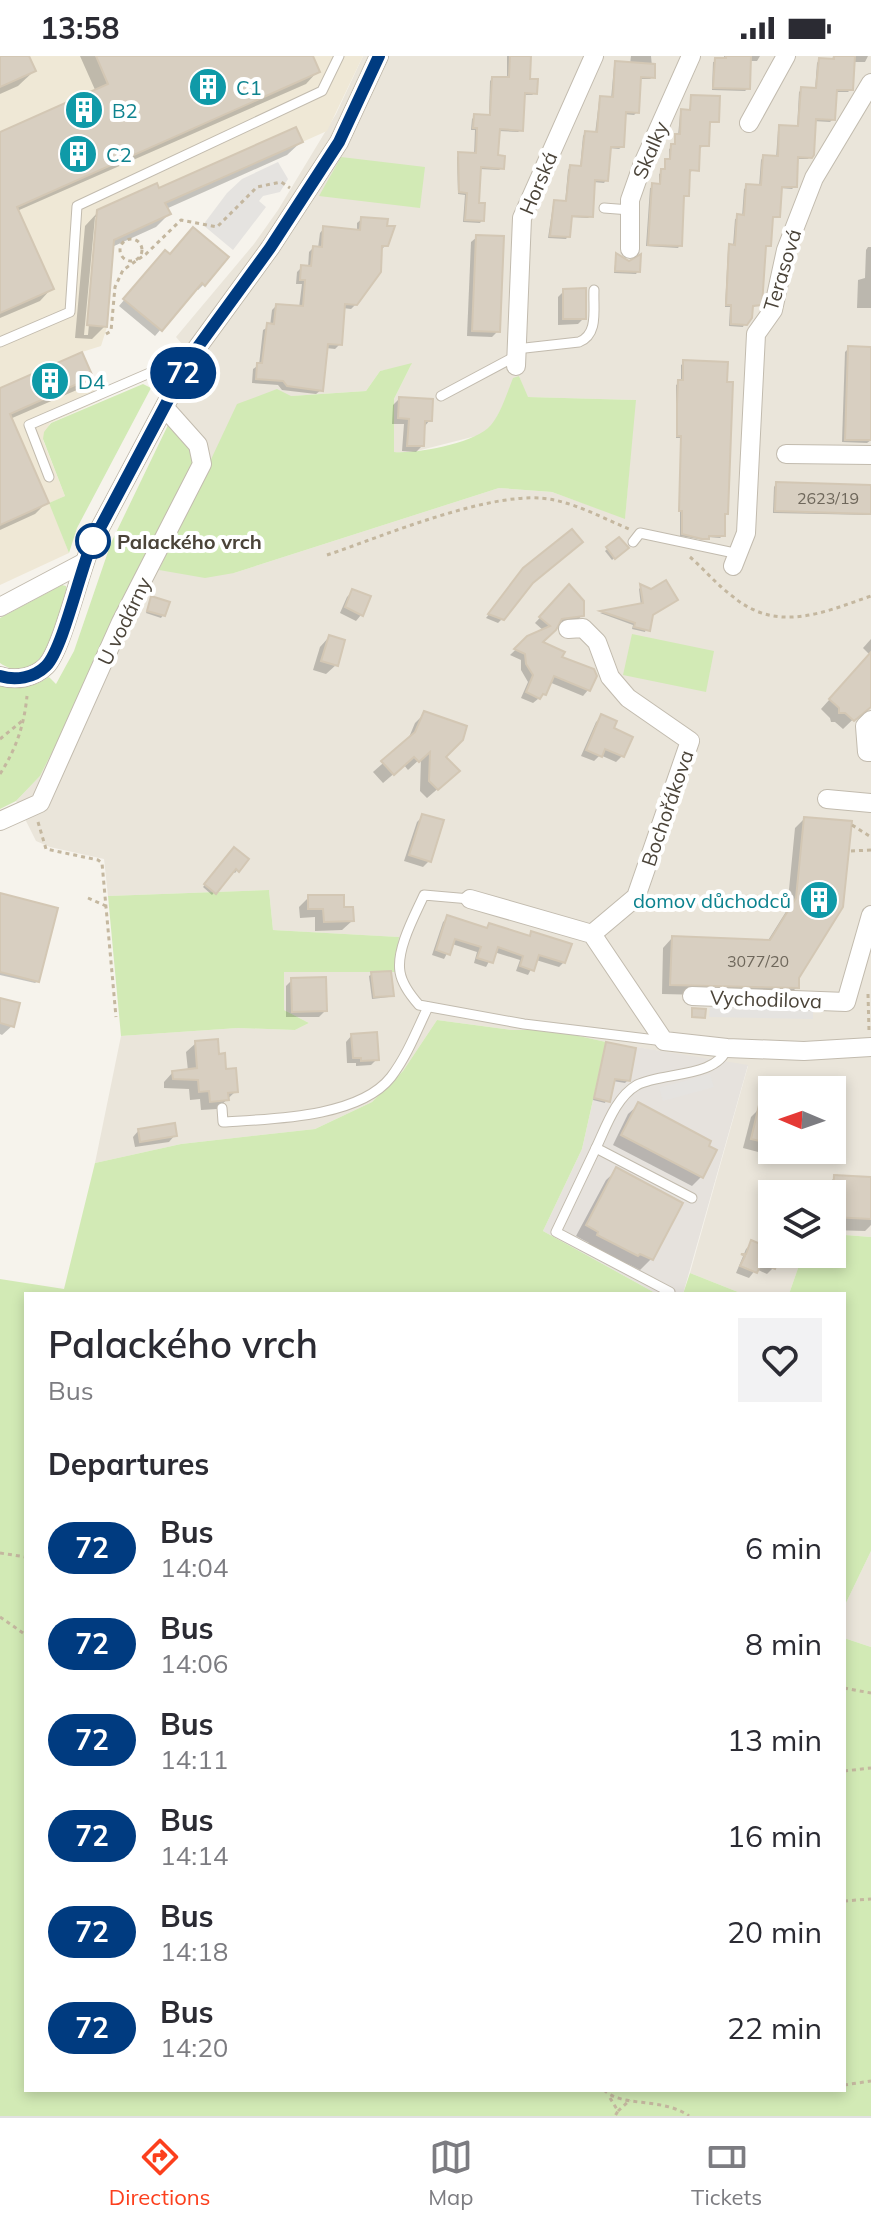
<!DOCTYPE html>
<meta charset="utf-8">
<style>
body{margin:0;font-family:Mulish,sans-serif;background:#f2f2f3;color:#2b2b33;height:100vh;display:flex;flex-direction:column;font-size:30px;white-space:nowrap}
*{box-sizing:border-box;margin:0}
p{font-size:26px;color:#7c7c81}
.icon{flex:none;width:44px;height:44px;fill:none;stroke:currentColor;stroke-width:2;stroke-linecap:round;stroke-linejoin:round}
.map{position:relative;flex:1;overflow:hidden}
.details{position:absolute;left:24px;top:1236px;width:822px;height:800px;display:flex;flex-direction:column;background:#fff;border-radius:0px;box-shadow:0 4px 12px #0003}
.details>*{flex:none}
.badge{padding:0 16px;border-radius:26px;font-size:28px;line-height:52px}
.needle{width:52px;rotate:272deg}
.buttons{position:absolute;left:758px;top:1020px;display:grid;gap:16px}
.buttons a{display:grid;place-items:center;width:88px;height:88px;border-radius:0px;background:#fff;box-shadow:0 4px 12px #0003;font-size:40px}
.map>.badge{position:absolute;translate:-50% -50%;box-shadow:0 0 0 4px #fff}
h2{padding:0 24px;font-size:30px;line-height:72px}
.round{display:grid;place-items:center;flex:none;width:84px;height:84px;border-radius:0px;background:#f2f2f3}
.headline{display:flex;align-items:center;justify-content:space-between;height:136px;padding:0 24px}
h1{font-size:38px;font-weight:600;line-height:60px}
ul{padding:0;list-style:none}
li{display:flex;align-items:center;gap:24px;height:96px;padding:0 24px}
li div{flex:1}
li b{display:block;font-size:30px}
li em{font-style:normal}
li .badge{min-width:88px;font-weight:700;text-align:center}
.status{display:flex;justify-content:space-between;align-items:center;height:56px;padding:0 40px;background:#fff;direction:ltr}
.status svg{height:22px;fill:currentColor}
.menu{display:flex;justify-content:space-around;align-items:center;height:112px;border-top:2px solid #e1e1e2;background:#fff;font-size:22px;color:#7c7c81}
.menu a{display:grid;justify-items:center;gap:4px}
.menu .selected{color:#fc3f1d}
.map>svg:first-child{display:block}
.residential{fill:#eae5da;fill-rule:evenodd}
.industrial{fill:#e6e2dd}
.education{fill:#efe8d6}
.green{fill:#d2eab5}
.parking{fill:#e5e3e0}
.shadow{fill:#0003;fill-rule:evenodd}
.building{fill:#d8cfc1;stroke:#d3c7b4;stroke-width:2}
.lines{fill:none;stroke-linecap:round;stroke-linejoin:round}
.lane-casing{stroke:#c2bbae;stroke-width:11}
.street-casing{stroke:#c2bbae;stroke-width:20}
.path{stroke:#c4b79f;stroke-width:3;stroke-dasharray:4 4;stroke-linecap:butt}
.lane{stroke:#fff;stroke-width:9}
.street{stroke:#fff;stroke-width:18}
.line-casing{stroke:#fff;stroke-width:18}
.line{stroke:#003b80;stroke-width:12}
.stop-dot{fill:#fff;stroke:#003b80;stroke-width:4}
.labels{text-anchor:middle;dominant-baseline:central;stroke-width:8;stroke-linejoin:round;paint-order:stroke}
.number-label{font-size:16px;fill:#6e675b}
.culture-label{font-size:20px;fill:#0d838f;stroke:#fff;text-anchor:start}
.street-label{font-size:20px;fill:#4b4439;stroke:#fff}
.stop-label{font-size:20px;font-weight:bold;fill:#4b4439;stroke:#fff;text-anchor:start}
</style>
<div class="status"><b>13:58</b><svg viewBox="0 0 49 12"><path d="M0 12V9h3v3zM5 12V6h3v6zM10 12V3h3v9zM15 12V0h3v12zM26 1h20v11H26zM47 4h2v5h-2z"/></svg></div>
<div class="map">
<svg width="871" height="2060" viewBox="0 0 871 2060">
<rect width="100%" height="100%" fill="#f6f3ec"/>
<g class="residential">
<path d="M363,0H871V1181L832,1178V1138H772V1198H803L789,1238H743L690,1217L748,1010L606,986L552,974H511L437,964L403,1015L372,1046L315,1073L181,1088L95,1107L121,980L238,972L295,974L309,967L284,954V916H395L398,881L273,874L269,834L108,840L104,803L50,791L36,785L16,745L40,720L199,403L156,353L182,288L176,281L254,188L278,154L336,58ZM411,309L394,343V396L409,397L480,379L493,368L519,320L527,341L635,344L625,462L552,436L499,432L234,517L160,514L228,370L291,340L366,335L380,315ZM772,1034H832V1094H772Z"/>
<polygon points="871,1495 871,1591 844,1582 844,1551"/>
</g>
<polygon class="industrial" points="606,986 748,1009 683,1238 657,1238 543,1175 582,1093"/>
<polygon class="education" points="0,0 363,0 327,75 165,147 157,128 97,155 107,271 101,290 82,296 102,344 50,367 43,384 65,440 50,447 69,497 0,529"/>
<g class="green">
<polygon points="341,101 425,111 420,152 319,140"/>
<path d="M412,307L394,343V396C417,398 476,387 491,369C501,357 507,337 513,322L519,320L528,341L636,344L625,463L552,436L499,432L234,517L205,522L159,514L237,348L277,333L291,340L366,335L380,315Z"/>
<polygon points="143,328 151,332 77,472 69,497 49,447 65,440 43,383 44,376 51,367"/>
<path d="M169,367L200,403L40,720L16,745L0,753V627C18,633 33,632 49,621L56,628L74,595L111,487Z"/>
<path d="M62,529L66,530L67,534C58,561 44,637 0,607V562Z"/>
<polygon points="632,578 714,595 706,636 623,619"/>
<polygon points="269,834 273,874 399,881 395,916 284,916 284,954 309,967 295,974 238,972 121,980 108,840"/>
<polygon points="437,964 511,974 552,974 606,986 582,1093 543,1175 657,1238 26,1238 26,2034 844,2034 844,1582 871,1591 871,2060 0,2060 0,1223 64,1233 95,1107 181,1088 315,1073 372,1046 403,1015"/>
<polygon points="832,1178 871,1181 871,1495 844,1551 844,1238 789,1238 803,1198 832,1198"/>
<polygon points="690,1217 743,1238 683,1238"/>
</g>
<g class="parking">
<polygon points="278,106 288,123 280,136 263,140 259,145 266,151 233,194 203,169 227,137 242,123"/>
<polygon points="710,948 813,951 813,963 709,961"/>
<polygon points="710,1018 714,1031 663,1045 659,1032"/>
</g>
<g class="shadow">
<polygon points="0,0 27,0 34,15 18,30 0,38"/>
<polygon points="80,0 310,0 317,16 306,28 17,155 51,233 40,245 0,262 0,78 96,36"/>
<polygon points="507,0 529,0 528,24 535,37 532,39 523,39 521,74 518,76 498,75 496,101 502,112 499,114 479,113 477,149 482,164 480,167 463,166 465,139 458,138 457,101 459,98 474,99 475,74 471,74 472,63 474,61 489,61 490,25 492,23 507,23"/>
<polygon points="631,0 651,0 653,21 650,23 639,23 637,56 634,59 623,58 622,91 619,93 608,92 606,124 604,127 593,126 591,160 588,162 570,161 568,180 566,183 548,182 553,149 555,146 565,147 568,114 570,111 580,112 583,80 585,77 595,78 599,45 601,42 611,43 614,10 616,7 630,8"/>
<polygon points="724,0 760,0 757,5 749,5 748,32 745,35 712,34 713,6 724,4"/>
<polygon points="833,0 868,0 865,6 852,6 850,34 848,36 835,36 833,63 830,66 813,65 812,98 808,103 796,103 795,130 792,133 780,132 778,160 771,162 769,189 763,192 760,248 751,252 743,271 729,270 730,251 725,251 728,193 733,190 735,163 742,161 744,133 747,131 759,131 761,104 763,101 776,102 778,74 780,71 797,72 799,36 802,33 815,34 817,7 819,4 832,5"/>
<polygon points="692,41 717,65 708,67 707,90 698,92 697,114 688,116 687,140 682,142 680,189 678,192 646,190 650,132 659,130 659,118 664,115 664,107 669,105 669,93 674,90 674,82 678,80 680,58 689,56"/>
<path d="M301,86L287,99L166,153L169,158L156,171L112,191L105,270L92,283L75,282L85,170L98,156ZM95,161H99L88,279H84Z"/>
<polygon points="362,163 386,189 381,194 356,248 351,253 343,252 340,288 335,293 326,292 321,334 316,338 282,334 278,329 252,327 253,313 259,309 263,274 270,270 272,254 276,250 299,252 302,228 296,228 297,216 302,211 308,212 309,196 313,192 318,192 320,177 324,172 357,175 357,167"/>
<polygon points="477,181 498,275 492,281 467,280 471,186"/>
<polygon points="868,191 871,191 871,252 857,252 858,224 865,222 866,194"/>
<polygon points="165,196 204,228 198,234 196,232 155,280 119,250"/>
<polygon points="616,200 629,207 638,215 636,218 614,217"/>
<polygon points="564,235 584,262 578,268 558,269 558,241"/>
<polygon points="849,292 871,293 871,384 867,387 842,386 845,296"/>
<polygon points="684,307 726,457 723,460 723,479 720,482 708,481 704,484 680,480 680,382 676,382 676,329 681,326 681,309"/>
<polygon points="91,321 79,333 10,363 47,446 35,458 0,474 0,333"/>
<polygon points="399,343 430,364 424,371 422,390 416,396 402,395 404,368 392,368 393,349"/>
<polygon points="776,428 871,431 871,459 773,457 774,431"/>
<polygon points="619,483 626,492 612,504 605,495"/>
<polygon points="519,519 529,528 502,563 498,567 486,562"/>
<polygon points="569,531 582,559 577,565 557,567 540,587 560,602 588,634 583,640 549,626 544,638 533,647 521,642 528,626 521,614 521,604 510,599 528,582 544,575 535,567"/>
<polygon points="641,531 651,560 645,576 632,573 633,569 600,557 641,550 639,533"/>
<polygon points="353,535 361,559 356,565 340,557 347,541"/>
<polygon points="152,543 163,559 161,562 146,557"/>
<polygon points="329,581 336,609 326,618 313,614 320,591"/>
<polygon points="871,583 871,600 863,592"/>
<polygon points="871,612 871,646 843,673 835,666 831,666 830,662 821,653 855,615"/>
<polygon points="425,657 444,701 448,724 427,742 420,735 421,702 408,714 404,709 383,727 373,716 407,686 415,667"/>
<polygon points="602,660 622,700 616,706 600,699 594,705 581,700 596,666"/>
<polygon points="423,760 429,805 423,811 404,805 417,766"/>
<polygon points="804,763 797,931 787,941 662,938 663,892 672,882 767,886 787,854 795,772"/>
<polygon points="235,794 246,803 235,817 232,815 212,839 203,831"/>
<polygon points="0,839 38,925 35,927 0,919"/>
<polygon points="309,841 342,853 352,865 342,874 315,875 315,861 300,862 299,851"/>
<polygon points="448,861 485,873 489,869 528,881 531,877 564,906 559,911 536,904 528,919 516,915 520,904 494,896 486,911 474,907 477,896 452,888 444,903 432,899 443,866"/>
<polygon points="372,918 392,939 389,941 372,943 369,920"/>
<polygon points="292,924 325,955 319,961 286,961 286,930"/>
<polygon points="0,944 12,970 2,979 0,978"/>
<polygon points="352,979 377,1003 371,1009 356,1010 356,1007 347,1007 346,986"/>
<polygon points="196,987 225,1015 236,1035 217,1053 201,1054 200,1043 190,1044 189,1033 164,1032 164,1026 173,1016 188,1015 186,996"/>
<polygon points="607,988 627,1025 625,1027 613,1025 605,1047 593,1044"/>
<polygon points="802,1030 820,1033 820,1034 798,1034"/>
<polygon points="638,1049 701,1121 692,1130 613,1089 628,1058"/>
<polygon points="760,1052 772,1054 772,1086 762,1097 743,1092 751,1061"/>
<polygon points="139,1074 175,1079 169,1086 135,1091 133,1081"/>
<polygon points="617,1114 651,1203 640,1214 628,1208 626,1210 588,1190 589,1187 576,1180 606,1124"/>
<polygon points="835,1121 871,1123 871,1169 865,1175 832,1174 832,1138 822,1138 822,1134"/>
<polygon points="772,1143 772,1177 760,1174 768,1147"/>
<polygon points="752,1187 772,1195 773,1212 767,1218 756,1213 749,1222 736,1217 746,1193"/>
</g>
<g class="building">
<polygon points="0,0 29,0 36,15 0,31"/>
<polygon points="96,0 313,0 320,16 17,151 54,233 0,257 0,76 108,28"/>
<polygon points="510,0 531,0 530,23 538,23 537,38 525,37 523,75 500,73 498,99 505,100 504,113 481,111 479,147 485,147 484,165 465,164 467,137 459,136 458,96 476,97 477,72 473,72 474,58 490,59 492,21 509,21"/>
<polygon points="726,0 751,0 750,33 713,32 715,2 726,2"/>
<polygon points="834,0 855,0 853,34 837,34 835,64 816,63 814,99 812,102 798,101 797,131 782,131 780,161 773,161 771,190 766,190 762,249 753,250 752,262 747,269 731,268 731,249 726,249 729,188 735,189 737,158 744,159 746,128 761,129 763,99 778,100 779,69 798,70 801,31 816,32 819,2 834,3"/>
<polygon points="615,5 655,8 655,22 641,21 639,57 626,56 624,91 611,91 608,125 595,124 593,161 572,160 570,181 550,180 554,144 566,145 570,109 581,110 585,75 597,76 600,40 613,41"/>
<polygon points="691,39 720,40 719,66 710,66 709,90 700,90 699,115 690,114 689,140 684,140 682,190 648,189 652,127 660,128 661,113 665,113 665,103 670,103 671,88 675,88 675,78 680,78 681,53 690,54"/>
<polygon points="296,71 303,86 165,147 171,158 114,184 107,271 87,269 97,154 157,127 159,132"/>
<polygon points="361,161 388,163 387,170 395,170 388,190 382,190 381,216 357,249 345,248 342,289 328,288 323,335 287,330 283,325 256,323 257,307 262,307 267,267 274,268 276,248 303,250 305,224 300,224 301,209 311,210 313,190 322,191 323,170 360,174"/>
<polygon points="193,171 229,201 205,230 202,227 162,275 123,243 165,194 170,198"/>
<polygon points="476,179 504,180 500,276 472,275"/>
<polygon points="616,197 629,205 641,198 640,216 615,215"/>
<polygon points="586,232 586,263 563,263 563,233"/>
<polygon points="848,290 871,291 871,384 845,384"/>
<polygon points="82,296 93,321 10,358 49,447 0,469 0,332"/>
<polygon points="683,304 728,306 727,326 733,326 728,458 725,458 725,480 709,480 709,483 702,483 682,478 682,455 679,455 681,380 677,380 677,347 678,324 683,324"/>
<polygon points="399,341 433,343 432,365 425,365 424,390 407,390 409,363 398,362"/>
<polygon points="776,426 871,429 871,458 775,455"/>
<polygon points="572,473 583,486 533,527 504,564 488,558 523,512"/>
<polygon points="619,481 629,492 615,503 606,491"/>
<polygon points="666,524 678,544 653,559 650,575 634,571 635,567 600,555 643,547 640,528 651,533"/>
<polygon points="569,528 584,545 584,560 562,563 556,574 543,586 565,596 562,601 594,613 597,620 590,635 554,620 546,639 543,638 540,643 526,636 533,619 526,608 525,598 514,593 527,580 550,570 539,561"/>
<polygon points="352,533 371,540 363,560 345,551"/>
<polygon points="151,540 170,546 165,560 147,555"/>
<polygon points="329,579 345,584 338,610 321,605"/>
<polygon points="871,596 871,651 854,665 845,657 839,657 839,652 829,643"/>
<polygon points="424,655 467,670 463,684 446,701 460,715 438,734 429,725 430,696 419,706 414,701 394,719 381,705 415,676"/>
<polygon points="601,658 617,665 614,672 633,681 624,701 605,693 602,701 586,694"/>
<polygon points="422,758 444,764 431,806 409,799"/>
<polygon points="804,761 852,765 843,851 799,922 799,932 670,929 672,880 770,884 796,842"/>
<polygon points="234,791 249,803 239,816 236,813 216,838 204,828"/>
<polygon points="0,837 58,852 39,926 0,916"/>
<polygon points="308,839 344,839 344,851 353,851 354,865 324,866 323,853 308,853"/>
<polygon points="447,859 487,872 489,867 530,880 531,875 572,888 565,907 539,899 534,915 520,910 523,900 498,891 493,907 477,902 481,891 455,883 450,899 436,894"/>
<polygon points="391,915 394,940 374,941 371,916"/>
<polygon points="326,921 327,955 292,956 291,922"/>
<polygon points="0,942 20,947 14,971 0,967"/>
<polygon points="692,952 706,953 705,962 692,961"/>
<polygon points="377,976 379,1004 361,1005 361,1002 353,1002 351,978"/>
<polygon points="218,983 219,998 225,997 226,1013 236,1012 238,1036 228,1037 229,1044 210,1046 209,1035 199,1036 198,1024 173,1023 172,1015 197,1012 195,985"/>
<polygon points="606,986 636,992 630,1025 615,1023 610,1046 594,1042"/>
<polygon points="638,1046 711,1085 709,1090 717,1094 703,1122 621,1079"/>
<polygon points="759,1049 772,1052 772,1088 751,1083"/>
<polygon points="175,1067 177,1080 140,1086 138,1073"/>
<polygon points="616,1111 683,1147 653,1204 640,1198 638,1200 597,1179 598,1176 586,1169"/>
<polygon points="834,1119 871,1121 871,1163 832,1161"/>
<polygon points="751,1184 772,1193 772,1198 781,1198 775,1213 761,1207 757,1217 740,1210 745,1200 741,1198 746,1198"/>
</g>
<g class="lines">
<g class="lane-casing">
<g id="lane">
<polyline points="604,152 630,154"/>
<polyline points="0,286 70,256 77,150 322,35 339,0"/>
<path d="M516,293L579,286C599,278 593,253 594,234"/>
<polyline points="441,340 516,300"/>
<polyline points="49,421 29,369 189,300"/>
<polyline points="633,486 640,477 739,498"/>
<path d="M470,843L424,839C415,859 396,893 400,916C402,928 411,940 419,949L524,968L664,985"/>
<path d="M222,1052L223,1066C270,1063 359,1062 391,1021C407,1000 417,974 428,951"/>
<polyline points="596,1092 556,1176 670,1236"/>
<path d="M692,1142L596,1092C606,1071 616,1041 637,1029C662,1016 717,1022 727,992"/>
</g>
</g>
<g class="street-casing">
<g id="street">
<polyline points="749,67 786,0"/>
<polyline points="630,193 630,144 642,110 691,0"/>
<polyline points="516,310 522,162 594,0"/>
<polyline points="786,398 871,399"/>
<polyline points="733,510 746,477 756,278 773,254 786,194 814,122 871,27"/>
<polyline points="0,551 83,507"/>
<polyline points="568,573 583,572 597,586 610,621 628,642 690,685 636,841 592,878"/>
<path d="M0,620C16,625 34,622 46,610C62,594 80,514 92,487L192,299L270,192L339,86L379,0"/>
<polyline points="871,664 865,670 867,696 871,696"/>
<polyline points="827,743 871,747"/>
<polyline points="0,765 40,747 121,566 202,408 198,389 165,352"/>
<polyline points="470,843 592,878 664,985 727,992 804,995 871,991"/>
<polyline points="692,940 846,946 871,859"/>
</g>
</g>
<g class="path">
<circle cx="131" cy="194" r="11"/>
<polyline points="106,278 111,275 115,231 123,214 146,198 181,164 217,171 257,131 281,126 290,132"/>
<path d="M327,499C384,480 498,431 554,444C579,449 605,463 629,473"/>
<path d="M690,501C704,513 716,528 731,539C776,578 822,557 871,540"/>
<polyline points="0,683 22,665"/>
<path d="M0,718C16,693 24,670 27,640"/>
<polyline points="38,766 46,793 98,804 102,807 116,961"/>
<polyline points="852,769 871,781"/>
<polyline points="851,795 871,794"/>
<polyline points="88,842 106,850"/>
<polyline points="868,938 869,975"/>
<polyline points="0,1497 26,1501"/>
<polyline points="0,1561 26,1579"/>
<polyline points="844,1632 871,1637"/>
<polyline points="844,1715 871,1712"/>
<polyline points="844,1845 871,1843"/>
<polyline points="844,2029 871,2025"/>
<path d="M604,2034C622,2052 663,2041 689,2060"/>
<polyline points="806,2034 818,2034"/>
<polyline points="610,2042 618,2055 615,2060"/>
<polyline points="618,2055 630,2044"/>
</g>
<use href="#lane" class="lane"/>
<use href="#street" class="street"/>
</g>
<g class="lines">
<g class="line-casing">
<path id="line" d="M0,620C15,625 34,622 46,610C63,593 80,514 92,487L192,299L270,192L339,86L379,0"/>
</g>
<use href="#line" class="line"/>
</g>
<defs>
<g id="building-disc" transform="scale(2)"><circle r="9.5" fill="#0f9aa8" stroke="#fff"/><path d="M-4-6H4V6H1V3H-1V6H-4ZM-2.5-4.3h1.7v1.8h-1.7ZM.8-4.3h1.7v1.8H.8ZM-2.5-1h1.7V.8h-1.7ZM.8-1h1.7V.8H.8Z" fill="#fff"/></g>
</defs>
<g fill-rule="evenodd">
<use href="#building-disc" x="208" y="31"/>
<use href="#building-disc" x="84" y="54"/>
<use href="#building-disc" x="78" y="98"/>
<use href="#building-disc" x="50" y="325"/>
<use href="#building-disc" x="819" y="844"/>
</g>
<circle class="stop-dot" cx="93" cy="485" r="16"/>
<g class="labels">
<g class="number-label">
<text x="828" y="442">2623/19</text>
<text x="758" y="905">3077/20</text>
</g>
<g class="culture-label">
<text x="236" y="31">C1</text>
<text x="112" y="54">B2</text>
<text x="106" y="98">C2</text>
<text x="78" y="325">D4</text>
<text x="791" y="844" text-anchor="end">domov důchodců</text>
</g>
<g class="street-label">
<text transform="translate(650 94) rotate(-67)">Skalky</text>
<text transform="translate(538 127) rotate(-67)">Horská</text>
<text transform="translate(782 214) rotate(-73)">Terasová</text>
<text transform="translate(124 565) rotate(-64)">U vodárny</text>
<text transform="translate(667 752) rotate(-71)">Bochořákova</text>
<text transform="translate(766 943) rotate(2)">Vychodilova</text>
</g>
<g class="stop-label">
<text x="117" y="485">Palackého vrch</text>
</g>
</g>
</svg>
<div class="buttons">
<a><svg class="needle" viewBox="-14 -14 28 28"><path d="M0-13l5 13h-10z" fill="#e53935"/><path d="M0 13l5-13h-10z" fill="#7c7c81"/></svg></a>
<a><svg class="icon" aria-label="layers" viewBox="0 0 24 24"><path d="M12 4l9 5-9 5-9-5zM3 14l9 5 9-5"/></svg></a>
</div>
<b class="badge" style="left:183px;top:317px;background:#003b80;color:#fff">72</b>
<section class="details">
<div class="headline"><div><h1>Palackého vrch</h1><p>Bus</p></div><a class="round"><svg class="icon" aria-label="heart" viewBox="0 0 24 24"><path d="M12 20l-8-8c-3-5 5-10 8-4 3-6 11-1 8 4z"/></svg></a></div>
<h2>Departures</h2>
<ul>
<li><span class="badge" style="background:#003b80;color:#fff">72</span><div><b>Bus</b><p>14:04</p></div><em>6 min</em></li>
<li><span class="badge" style="background:#003b80;color:#fff">72</span><div><b>Bus</b><p>14:06</p></div><em>8 min</em></li>
<li><span class="badge" style="background:#003b80;color:#fff">72</span><div><b>Bus</b><p>14:11</p></div><em>13 min</em></li>
<li><span class="badge" style="background:#003b80;color:#fff">72</span><div><b>Bus</b><p>14:14</p></div><em>16 min</em></li>
<li><span class="badge" style="background:#003b80;color:#fff">72</span><div><b>Bus</b><p>14:18</p></div><em>20 min</em></li>
<li><span class="badge" style="background:#003b80;color:#fff">72</span><div><b>Bus</b><p>14:20</p></div><em>22 min</em></li>
</ul>
</section>
</div>
<nav class="menu">
<a class="selected"><svg class="icon" aria-label="directions" viewBox="0 0 24 24"><path d="M12 3l9 9-9 9-9-9zM9 14v-3h6M13 9l2 2-2 2"/></svg>Directions</a>
<a><svg class="icon" aria-label="map" viewBox="0 0 24 24"><path d="M3 6l6-2 6 2 6-2v14l-6 2-6-2-6 2zM9 4v14M15 6v14"/></svg>Map</a>
<a><svg class="icon" aria-label="tickets" viewBox="0 0 24 24"><path d="M3 7h18v10H3zM15 7v10"/></svg>Tickets</a>
</nav>
